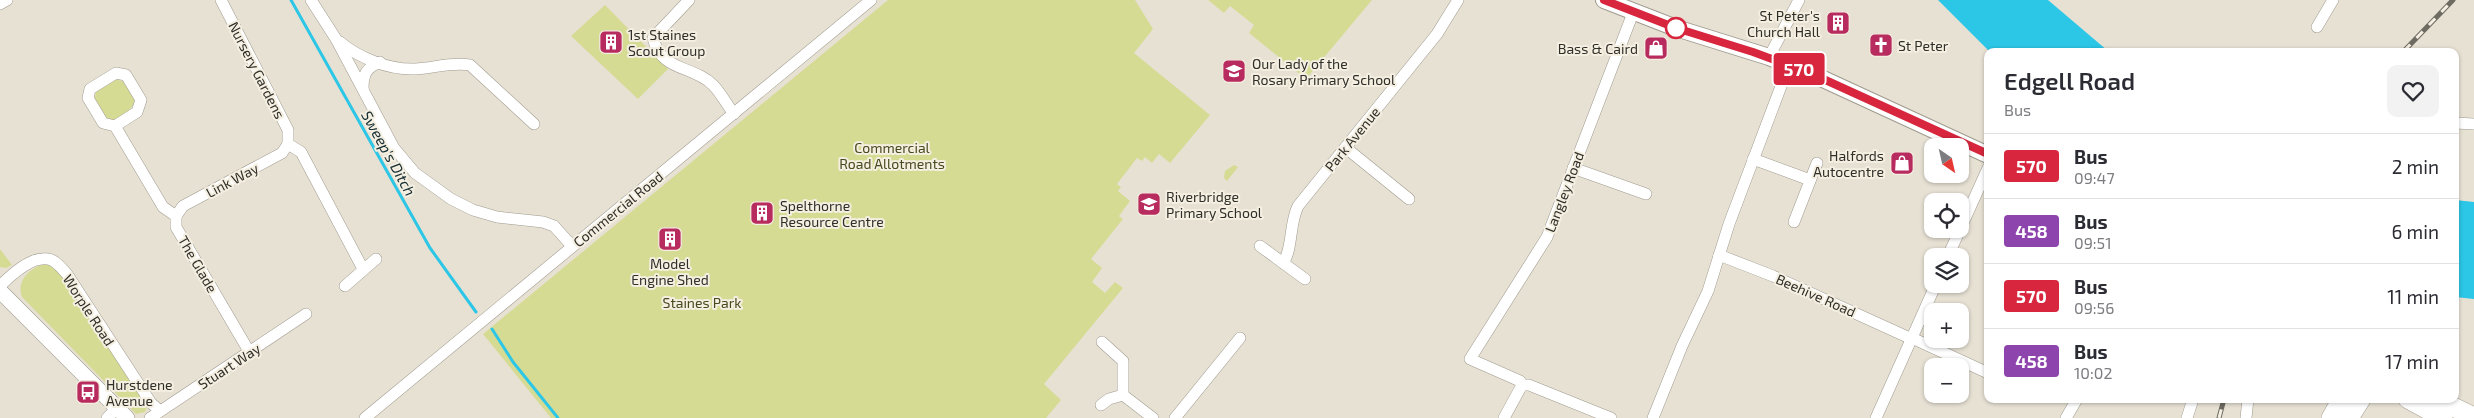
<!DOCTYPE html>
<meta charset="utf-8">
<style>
body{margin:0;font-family:"Exo 2",sans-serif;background:#f2f2f3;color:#2b2b33;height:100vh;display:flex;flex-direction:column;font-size:19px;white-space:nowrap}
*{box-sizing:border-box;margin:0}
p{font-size:16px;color:#7c7c81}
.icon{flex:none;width:28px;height:28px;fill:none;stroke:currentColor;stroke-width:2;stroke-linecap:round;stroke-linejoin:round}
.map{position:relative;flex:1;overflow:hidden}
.side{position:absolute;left:1984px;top:48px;width:475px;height:355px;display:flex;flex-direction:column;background:#fff;border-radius:10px;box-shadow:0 1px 4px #0004}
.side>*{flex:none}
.badge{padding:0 10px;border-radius:4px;font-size:18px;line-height:32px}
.needle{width:32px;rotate:146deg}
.fabs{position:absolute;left:1924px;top:138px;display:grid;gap:10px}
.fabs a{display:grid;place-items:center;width:45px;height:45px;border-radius:10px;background:#fff;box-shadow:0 1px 4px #0004;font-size:25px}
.map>.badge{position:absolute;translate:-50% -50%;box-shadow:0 0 0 2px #fff}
.round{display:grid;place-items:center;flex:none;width:52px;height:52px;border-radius:10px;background:#f2f2f3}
.headline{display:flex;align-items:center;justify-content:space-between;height:85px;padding:0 20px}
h1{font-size:24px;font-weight:600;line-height:38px}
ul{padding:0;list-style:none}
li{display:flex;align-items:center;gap:15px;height:65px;padding:0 20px;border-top:1px solid #e1e1e2}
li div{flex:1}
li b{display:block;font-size:19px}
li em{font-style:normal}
li .badge{min-width:55px;font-weight:700;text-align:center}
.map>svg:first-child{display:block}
.green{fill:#d6db93}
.water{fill:#2cc6e6}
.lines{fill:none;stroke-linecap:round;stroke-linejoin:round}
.stream{stroke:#2cc6e6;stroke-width:3}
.minor-casing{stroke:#a09b8f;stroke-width:12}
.tertiary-casing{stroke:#a09b8f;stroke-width:16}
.secondary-casing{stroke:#a09b8f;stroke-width:18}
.primary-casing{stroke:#a09b8f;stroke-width:20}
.minor{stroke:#fff;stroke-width:11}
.tertiary{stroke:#fff;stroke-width:15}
.secondary{stroke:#fff;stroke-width:16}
.primary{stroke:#fff;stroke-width:19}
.rail-casing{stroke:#6e6b63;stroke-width:5}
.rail{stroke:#f4efe1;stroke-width:3;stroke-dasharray:9;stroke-linecap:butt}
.line-casing{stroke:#fff;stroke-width:11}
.line{stroke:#d7263d;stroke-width:8}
.stop-dot{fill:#fff;stroke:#d7263d;stroke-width:2.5}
.labels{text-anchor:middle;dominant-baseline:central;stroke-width:4;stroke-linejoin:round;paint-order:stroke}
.poi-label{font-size:14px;fill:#302e29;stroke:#f4efe1;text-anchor:start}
.street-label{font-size:14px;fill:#302e29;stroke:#f4efe1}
.park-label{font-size:14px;fill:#47491e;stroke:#f4efe1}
.water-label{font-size:15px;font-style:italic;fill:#152d33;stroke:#f4efe1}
</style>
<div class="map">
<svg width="2474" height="418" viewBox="0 0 2474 418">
<rect width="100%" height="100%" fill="#e7e1d4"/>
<g class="green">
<polygon points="888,0 1135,0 1153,29 1134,53 1210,115 1170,163 1159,154 1152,163 1145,157 1142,161 1137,158 1117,184 1121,187 1118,191 1130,201 1119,216 1123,219 1091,259 1102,268 1092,282 1105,293 1115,282 1123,288 1044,384 1061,400 1046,418 551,418 483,334"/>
<polygon points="1208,0 1372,0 1306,79 1249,33 1254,25 1230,6 1224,13"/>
<polygon points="605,5 668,69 638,99 571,36"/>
<path d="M115,79L125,82L136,99C131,111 121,121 107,120L94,100L97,89Z"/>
<polygon points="1234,165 1238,167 1227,181 1224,178 1225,171"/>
<polygon points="0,249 12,265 6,268 0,267"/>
<path d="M48,263L57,269L148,405L145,412L136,414L22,297C15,280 32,266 48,263Z"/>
</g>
<g class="water">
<polygon points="1938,0 2048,0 2108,51 1989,51"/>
<polygon points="2455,200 2474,202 2474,299 2455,297"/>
</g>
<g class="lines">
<g class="stream">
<polyline points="291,0 430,248 476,312"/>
<polyline points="492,329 513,362 558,418"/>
</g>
<g class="minor-casing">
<g id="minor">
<polyline points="221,0 288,130 288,144 301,152 363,269"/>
<polyline points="311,0 336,39 394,148 415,173 451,199 473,210 497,217 543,222 554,226 572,246"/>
<path d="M689,0L653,38C661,72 693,65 713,85C721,93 727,105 734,114"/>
<polyline points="0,4 7,0"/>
<polyline points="2317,27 2333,0"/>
<path d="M340,42C359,58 389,70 415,69C434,68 451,62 470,65L534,124"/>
<polyline points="1769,57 1799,0"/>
<path d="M363,89C363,74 366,68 380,62"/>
<polyline points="2455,123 2474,124"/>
<polyline points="115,126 137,112 141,100 126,75 116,73 90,89 88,98 103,123 115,126 163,207 176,216 176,227 250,353"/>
<polyline points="1346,148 1409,199"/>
<polyline points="1753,159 1810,180"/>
<polyline points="1573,168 1646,194"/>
<polyline points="176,216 183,206 282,153 288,144"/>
<polyline points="1794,222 1817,163"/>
<polyline points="1260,246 1305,279"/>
<polyline points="1719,255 1773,276 1912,339"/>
<polyline points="1948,256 1988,168"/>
<path d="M1283,263C1293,249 1289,224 1298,206L1437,34L1458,0"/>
<path d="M0,286C11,275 31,256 48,259C56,260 62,269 67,274L151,403L160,411"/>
<polyline points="345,286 376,259"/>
<polyline points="1912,338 1988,373"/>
<polyline points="1123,395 1153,418"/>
<polyline points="1101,405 1109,399 1123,395 1123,361 1102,342"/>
<polyline points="107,418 117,408"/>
<polyline points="150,418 306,314"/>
<polyline points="365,418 871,0"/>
<polyline points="1175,418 1240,338"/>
<polyline points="1504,418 1522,385"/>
<polyline points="1611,418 1529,385 1522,385 1520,381 1470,359 1547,237 1633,13"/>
<polyline points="1653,418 1682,346 1708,291 1729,224 1789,65"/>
<polyline points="1876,418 1936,284"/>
<polyline points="2066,418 2077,399"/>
<polyline points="2187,418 2193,399"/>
<polyline points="2246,418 2248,399"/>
</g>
</g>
<g class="tertiary-casing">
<polyline id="tertiary" points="0,291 127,418"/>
</g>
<g class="secondary-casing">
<polyline id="secondary" points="1604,0 1676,28 1769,57 1810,73 1988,155"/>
</g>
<g class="primary-casing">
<g id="primary">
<polyline points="2408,399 2443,418"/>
<polyline points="2437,399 2474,417"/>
<polyline points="2331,418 2342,399"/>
<polyline points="2349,418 2361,399"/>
</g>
</g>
<use href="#minor" class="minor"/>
<use href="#tertiary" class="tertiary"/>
<use href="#secondary" class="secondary"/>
<use href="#primary" class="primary"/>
<g class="rail-casing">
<g id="rail">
<polyline points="2404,51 2453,0"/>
<polyline points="2219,418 2224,399"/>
</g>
</g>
<use href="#rail" class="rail"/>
</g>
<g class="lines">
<g class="line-casing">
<polyline id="line" points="1604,0 1676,28 1753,52 1810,73 1988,154"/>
</g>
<use href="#line" class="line"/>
</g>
<defs>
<g id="building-square" transform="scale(1.25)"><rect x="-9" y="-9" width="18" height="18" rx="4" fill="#b82b5e" stroke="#f4efe1"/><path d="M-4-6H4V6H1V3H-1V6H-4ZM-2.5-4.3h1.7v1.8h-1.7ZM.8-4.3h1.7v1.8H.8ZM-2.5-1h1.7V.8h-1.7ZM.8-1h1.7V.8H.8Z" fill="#fff"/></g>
<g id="church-square" transform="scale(1.25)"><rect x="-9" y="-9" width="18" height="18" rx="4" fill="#b82b5e" stroke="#f4efe1"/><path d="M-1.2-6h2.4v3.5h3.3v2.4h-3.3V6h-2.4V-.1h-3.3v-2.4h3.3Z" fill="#fff"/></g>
<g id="shop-square" transform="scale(1.25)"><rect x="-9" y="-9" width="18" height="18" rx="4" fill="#b82b5e" stroke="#f4efe1"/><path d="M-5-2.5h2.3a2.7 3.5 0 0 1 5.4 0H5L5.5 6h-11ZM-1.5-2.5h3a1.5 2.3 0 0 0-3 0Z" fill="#fff"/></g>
<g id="school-square" transform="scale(1.25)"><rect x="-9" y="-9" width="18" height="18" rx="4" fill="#b82b5e" stroke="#f4efe1"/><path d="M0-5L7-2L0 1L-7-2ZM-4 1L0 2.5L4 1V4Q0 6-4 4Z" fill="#fff"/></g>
<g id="bus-square" transform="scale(1.25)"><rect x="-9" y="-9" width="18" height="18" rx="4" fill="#b82b5e" stroke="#f4efe1"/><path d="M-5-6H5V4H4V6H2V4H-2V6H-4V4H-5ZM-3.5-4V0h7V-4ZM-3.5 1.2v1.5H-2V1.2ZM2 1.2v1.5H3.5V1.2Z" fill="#fff"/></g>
</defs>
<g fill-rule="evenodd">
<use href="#building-square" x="1838" y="23"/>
<use href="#building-square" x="611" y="42"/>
<use href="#church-square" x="1881" y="45"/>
<use href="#shop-square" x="1656" y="48"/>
<use href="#school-square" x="1234" y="71"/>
<use href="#shop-square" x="1902" y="163"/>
<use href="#school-square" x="1149" y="204"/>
<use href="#building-square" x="762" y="213"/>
<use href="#building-square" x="670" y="239"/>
<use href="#bus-square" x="88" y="392"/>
</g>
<circle class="stop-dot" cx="1676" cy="28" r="10"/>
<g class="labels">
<g class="poi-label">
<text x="1820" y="15" text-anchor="end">St Peter's<tspan x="1820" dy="16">Church Hall</tspan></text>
<text x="628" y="34">1st Staines<tspan x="628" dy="16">Scout Group</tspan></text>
<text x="1898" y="45">St Peter</text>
<text x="1638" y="48" text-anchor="end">Bass &amp; Caird</text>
<text x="1252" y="63">Our Lady of the<tspan x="1252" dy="16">Rosary Primary School</tspan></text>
<text x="1884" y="155" text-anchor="end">Halfords<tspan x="1884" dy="16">Autocentre</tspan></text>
<text x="1166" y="196">Riverbridge<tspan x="1166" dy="16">Primary School</tspan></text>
<text x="780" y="205">Spelthorne<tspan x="780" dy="16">Resource Centre</tspan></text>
<text x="670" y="263" text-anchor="middle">Model<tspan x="670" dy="16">Engine Shed</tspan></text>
<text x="106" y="384">Hurstdene<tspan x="106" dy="16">Avenue</tspan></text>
</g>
<g class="street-label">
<text transform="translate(257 70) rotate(63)">Nursery Gardens</text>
<text transform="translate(1352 139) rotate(-51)">Park Avenue</text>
<text transform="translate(232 180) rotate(-28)">Link Way</text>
<text transform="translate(1564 192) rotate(-69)">Langley Road</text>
<text transform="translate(618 209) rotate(-39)">Commercial Road</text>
<text transform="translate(198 264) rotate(60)">The Glade</text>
<text transform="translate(1816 295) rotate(24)">Beehive Road</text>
<text transform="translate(89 310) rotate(57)">Worple Road</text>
<text transform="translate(229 366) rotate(-33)">Stuart Way</text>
</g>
<g class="park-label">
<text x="892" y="147">Commercial<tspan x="892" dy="16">Road Allotments</tspan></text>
<text x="702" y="302">Staines Park</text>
</g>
<g class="water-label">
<text transform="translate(389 153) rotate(61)">Sweep's Ditch</text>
</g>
</g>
</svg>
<div class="fabs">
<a><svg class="needle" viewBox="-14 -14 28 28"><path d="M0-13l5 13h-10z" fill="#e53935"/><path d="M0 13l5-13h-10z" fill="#7c7c81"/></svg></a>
<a><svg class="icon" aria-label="locate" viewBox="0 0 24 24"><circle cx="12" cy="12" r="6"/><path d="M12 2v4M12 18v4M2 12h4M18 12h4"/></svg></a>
<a><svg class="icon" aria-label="layers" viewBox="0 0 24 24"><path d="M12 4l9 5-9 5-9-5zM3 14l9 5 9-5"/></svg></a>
<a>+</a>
<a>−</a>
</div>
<b class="badge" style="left:1799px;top:69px;background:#d7263d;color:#fff">570</b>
<section class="side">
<div class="headline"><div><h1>Edgell Road</h1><p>Bus</p></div><a class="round"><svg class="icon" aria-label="heart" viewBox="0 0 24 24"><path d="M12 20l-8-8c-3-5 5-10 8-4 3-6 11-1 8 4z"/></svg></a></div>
<ul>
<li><span class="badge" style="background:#d7263d;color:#fff">570</span><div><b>Bus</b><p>09:47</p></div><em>2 min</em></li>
<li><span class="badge" style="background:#8e44ad;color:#fff">458</span><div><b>Bus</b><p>09:51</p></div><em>6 min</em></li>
<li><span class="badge" style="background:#d7263d;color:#fff">570</span><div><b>Bus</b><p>09:56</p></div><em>11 min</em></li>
<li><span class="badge" style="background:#8e44ad;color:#fff">458</span><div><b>Bus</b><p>10:02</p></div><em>17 min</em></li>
</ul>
</section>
</div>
